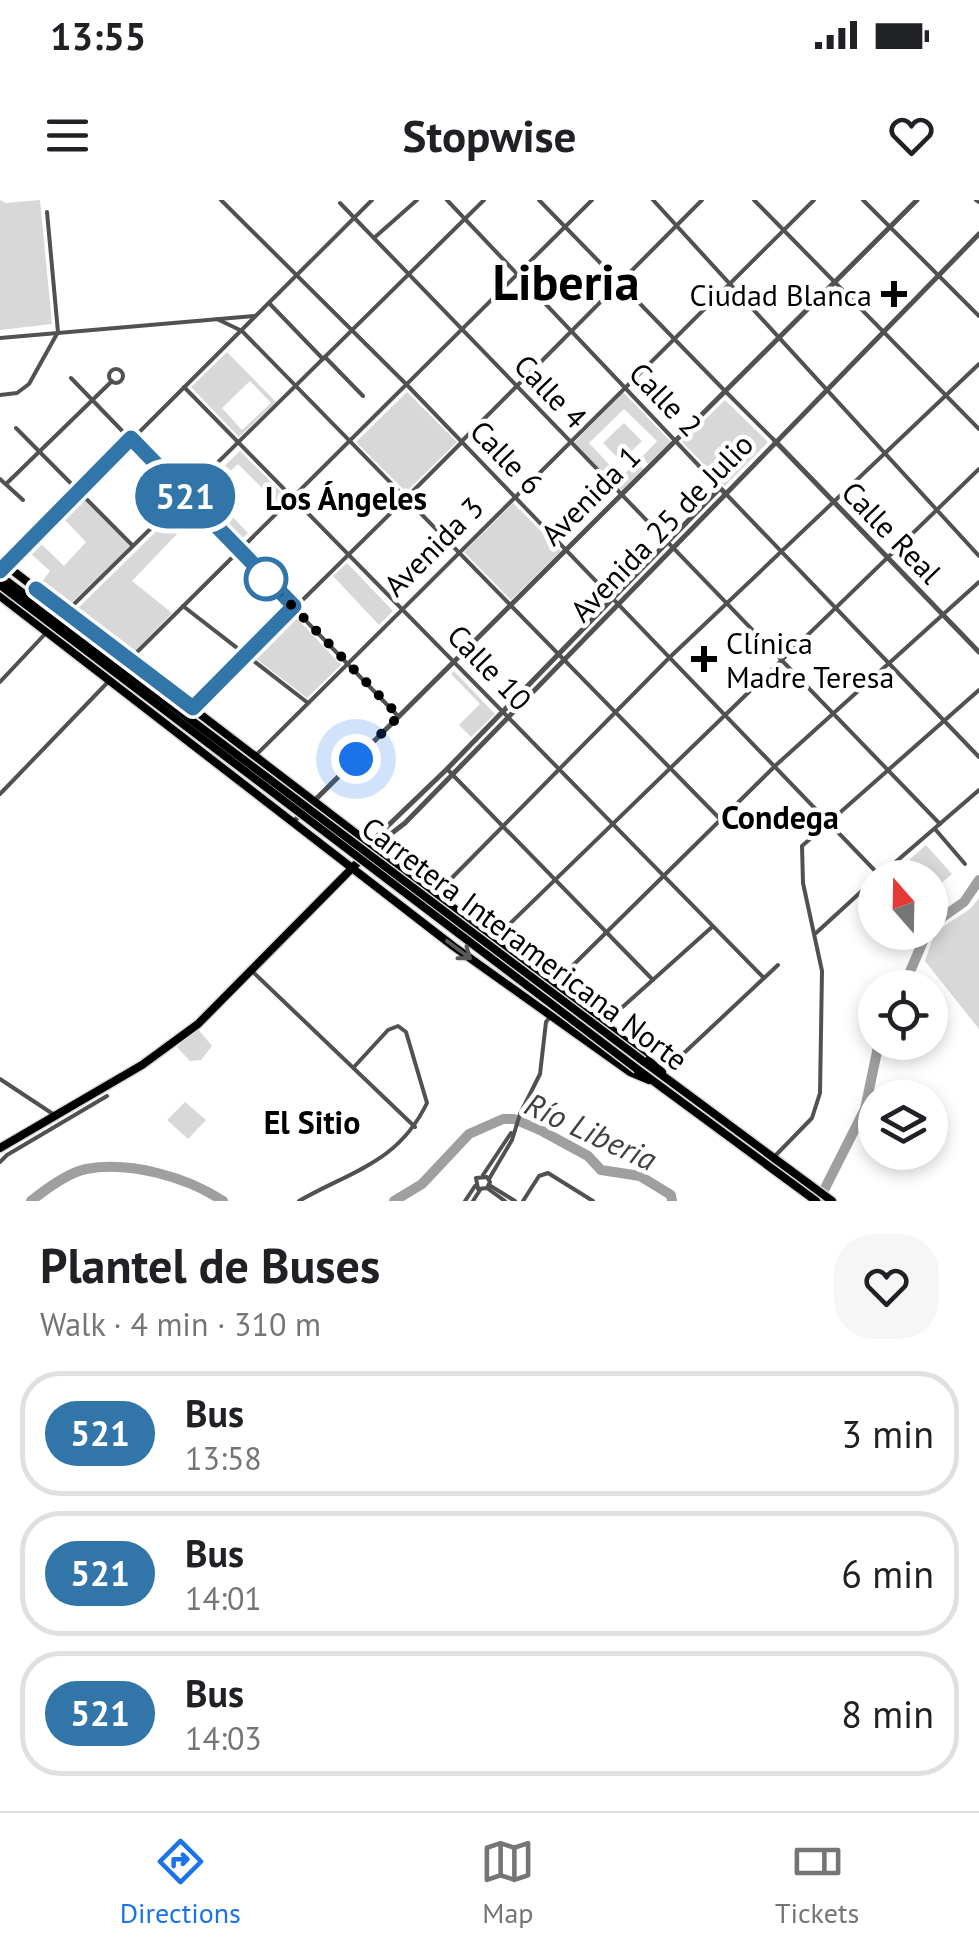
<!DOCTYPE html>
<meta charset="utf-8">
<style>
body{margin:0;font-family:"PT Sans",sans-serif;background:#f6f6f6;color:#202124;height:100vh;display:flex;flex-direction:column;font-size:38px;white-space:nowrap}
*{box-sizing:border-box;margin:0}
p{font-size:32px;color:#757577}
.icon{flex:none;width:55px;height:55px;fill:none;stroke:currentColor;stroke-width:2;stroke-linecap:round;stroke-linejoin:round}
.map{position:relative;height:1001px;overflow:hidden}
.drawer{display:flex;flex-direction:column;background:#fff;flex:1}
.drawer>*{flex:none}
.badge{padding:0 20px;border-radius:32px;font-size:35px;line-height:65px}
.needle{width:65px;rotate:340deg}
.controls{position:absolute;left:858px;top:660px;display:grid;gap:20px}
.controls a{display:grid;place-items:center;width:90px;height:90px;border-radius:50%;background:#fff;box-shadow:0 5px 15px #0003;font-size:50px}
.you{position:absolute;width:50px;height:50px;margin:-25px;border:8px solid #fff;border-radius:50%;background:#1a73e8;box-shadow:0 0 0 15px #1a73e833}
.map>.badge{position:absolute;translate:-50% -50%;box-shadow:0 0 0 5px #fff}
.round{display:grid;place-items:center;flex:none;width:105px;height:105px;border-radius:40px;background:#f6f6f6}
.overview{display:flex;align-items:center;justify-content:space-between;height:170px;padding:0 40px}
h1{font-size:48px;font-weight:700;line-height:75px}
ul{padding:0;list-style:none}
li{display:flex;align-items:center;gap:30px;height:125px;margin:0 20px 15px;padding:0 20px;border:5px solid #e0e0e0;border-radius:40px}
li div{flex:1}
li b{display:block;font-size:38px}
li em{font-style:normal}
li .badge{min-width:110px;font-weight:700;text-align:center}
.status{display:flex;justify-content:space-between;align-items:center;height:70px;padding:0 50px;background:#fff;direction:ltr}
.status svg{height:28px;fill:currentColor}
header{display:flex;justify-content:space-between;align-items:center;height:130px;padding:0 40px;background:#fff;font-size:45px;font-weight:700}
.menu{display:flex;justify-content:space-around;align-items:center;height:140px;border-top:2px solid #e0e0e0;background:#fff;font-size:28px;color:#757577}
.menu a{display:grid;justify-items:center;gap:5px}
.menu .on{color:#1a73e8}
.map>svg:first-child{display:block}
.green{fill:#d8d8d8;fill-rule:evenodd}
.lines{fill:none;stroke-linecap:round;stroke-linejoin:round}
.river{stroke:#9f9f9f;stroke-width:10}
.primary-casing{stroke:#dbdbdb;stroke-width:11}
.trunk-casing{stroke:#dbdbdb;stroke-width:11}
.pedestrian{stroke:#515151;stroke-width:4}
.minor{stroke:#515151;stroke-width:4}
.tertiary{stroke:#515151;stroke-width:5}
.primary{stroke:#000;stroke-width:8}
.trunk{stroke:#000;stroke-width:8}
.trunk-bridge-casing{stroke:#dbdbdb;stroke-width:11;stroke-linecap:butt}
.trunk-bridge{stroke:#000;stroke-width:8}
.oneway{stroke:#595959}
.line-casing{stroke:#fff;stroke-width:22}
.line{stroke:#3275a8;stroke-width:15}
.walk{stroke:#000;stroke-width:10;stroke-dasharray:0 18}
.poi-dot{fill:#000;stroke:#fff;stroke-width:4}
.stop-dot{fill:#fff;stroke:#3275a8;stroke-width:5}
.labels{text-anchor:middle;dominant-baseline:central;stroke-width:9;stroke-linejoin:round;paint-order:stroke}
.poi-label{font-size:30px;fill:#000;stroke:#fff;text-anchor:end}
.street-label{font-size:30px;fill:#000;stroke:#fff}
.neighbourhood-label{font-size:32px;font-weight:bold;fill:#000;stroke:#fff}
.water-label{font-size:32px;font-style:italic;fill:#404040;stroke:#fff}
.town-label{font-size:50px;font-weight:bold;fill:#000;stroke:#fff}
</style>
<div class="status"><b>13:55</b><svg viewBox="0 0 49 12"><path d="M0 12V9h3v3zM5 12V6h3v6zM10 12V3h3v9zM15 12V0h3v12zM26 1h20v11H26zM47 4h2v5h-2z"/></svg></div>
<header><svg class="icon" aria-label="menu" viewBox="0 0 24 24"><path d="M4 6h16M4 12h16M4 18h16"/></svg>Stopwise<svg class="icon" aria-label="heart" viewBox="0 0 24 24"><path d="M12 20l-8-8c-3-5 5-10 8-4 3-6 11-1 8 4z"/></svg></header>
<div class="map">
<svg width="979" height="1001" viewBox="0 0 979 1001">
<rect width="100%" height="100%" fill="#fff"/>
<g class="green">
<polygon points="0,0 6,3 40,0 52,124 0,130"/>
<path d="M227,152L276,202L239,237L191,187ZM250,181L271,203L242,230L222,208Z"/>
<polygon points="407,192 457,242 406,292 356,242"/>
<polygon points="623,192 671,242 648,264 642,257 657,241 624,209 589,243 621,277 637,262 643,269 622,291 574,243"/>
<polygon points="725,200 768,242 725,286 682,242"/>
<polygon points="624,223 642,241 621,261 603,243"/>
<polygon points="240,251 286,297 278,304 238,264 217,283 220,287 212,295 248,333 237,343 193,296"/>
<polygon points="82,297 130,346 66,408 39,386 50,371 28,351 37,340 64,366 86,342 62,317"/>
<polygon points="187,301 198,312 132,381 172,413 126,460 68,418"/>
<polygon points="513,303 561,351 511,400 464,352"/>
<polygon points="347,363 393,411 379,425 333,376"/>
<polygon points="292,413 341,465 307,498 251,455"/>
<polygon points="454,471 495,514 471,537 459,525 480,504 451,474"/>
<polygon points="926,645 952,674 930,693 930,678 890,677"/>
<polygon points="979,698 979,829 925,761 935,732 970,709"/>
<polygon points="197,828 212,846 201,860 190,861 177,847"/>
<polygon points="185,902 206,920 188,939 167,920"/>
</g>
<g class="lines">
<g class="river">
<polyline points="930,726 964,702 979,680"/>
<polyline points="903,788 927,732"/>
<polyline points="819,1000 865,909 879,842"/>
<path d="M31,1001C46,989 67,973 86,969C130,961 187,977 223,1001"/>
<polyline points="394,1001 422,984 469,934 503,919 514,919 542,931 588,956 601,970 640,976 671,995 672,1001"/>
</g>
<g class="primary-casing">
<g id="primary">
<polyline points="0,361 605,824 662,872"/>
<polyline points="0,396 453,746 630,872 649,880"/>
<polyline points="0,948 142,865 198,824 371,649"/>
</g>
</g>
<g class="trunk-casing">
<g id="trunk">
<polyline points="643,861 832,1001"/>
<polyline points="637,869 816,1001"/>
</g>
</g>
<g class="pedestrian">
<polyline points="725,191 775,241"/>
<polyline points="406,298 462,242"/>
</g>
<g class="minor">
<polyline points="221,0 407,185 882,678"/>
<polyline points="447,0 719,287"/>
<polyline points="539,0 725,191"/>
<polyline points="653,0 979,356"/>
<polyline points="754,0 979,229"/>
<polyline points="863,0 979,116"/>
<polyline points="976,0 979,2"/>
<polyline points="340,3 940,624"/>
<polyline points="374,38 417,0"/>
<polyline points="269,103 323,159"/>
<polyline points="217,119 242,131 721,620"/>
<polyline points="0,138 254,116"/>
<polyline points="325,157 363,196"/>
<circle cx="116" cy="176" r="7"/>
<polyline points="71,178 398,516"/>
<polyline points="184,187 764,778"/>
<polyline points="0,195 17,193 29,184 58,132 47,12"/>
<polyline points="16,228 132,345"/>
<polyline points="462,241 702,0"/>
<polyline points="0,279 23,300"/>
<polyline points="6,284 112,181"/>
<polyline points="726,294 979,557"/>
<polyline points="0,371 372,0"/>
<polyline points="183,406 308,503"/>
<polyline points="66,412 484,0"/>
<polyline points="131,458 592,0"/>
<polyline points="0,482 46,433"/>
<polyline points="193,508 406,298"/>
<polyline points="255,556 814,0"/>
<polyline points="447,569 653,780"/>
<polyline points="0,594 108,482"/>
<polyline points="935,629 965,664"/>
<polyline points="877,678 979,590"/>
<polyline points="435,695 669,458 979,164"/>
<polyline points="816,733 875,679"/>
<polyline points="494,739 979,269"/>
<polyline points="252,771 415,927"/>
<polyline points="554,784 775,566 979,382"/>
<polyline points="608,820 712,727"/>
<polyline points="668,868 778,765"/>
<polyline points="0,879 56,916"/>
<polyline points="775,956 812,918 820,893 822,771 803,683 802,646 979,490"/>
<polyline points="0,962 7,955 107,896"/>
<polyline points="483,975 511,933"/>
<polyline points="489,979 512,940 520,914 540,874 546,822 550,817"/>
<polyline points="489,985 515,1001"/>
<polyline points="487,988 490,982 487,977 476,978 478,989 487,988 505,1001"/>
<path d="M299,1001C351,971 398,963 427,903L406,832L398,826L388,830L354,867"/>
<polyline points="465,1001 475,986"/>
<polyline points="473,1001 480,990"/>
<polyline points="523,1001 539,976 548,973 593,1001"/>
</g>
<g class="tertiary">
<polyline points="775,241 979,452"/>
<polyline points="294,621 917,0"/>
<polyline points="373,645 373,640 447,569 720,288 725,293"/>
<polyline points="374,647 405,623 452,575 979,34"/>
</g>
<use href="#primary" class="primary"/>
<use href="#trunk" class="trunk"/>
<g class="trunk-bridge-casing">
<g id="trunk-bridge">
<polyline points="0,376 643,861"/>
<polyline points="0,385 637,869"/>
</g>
</g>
<use href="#trunk-bridge" class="trunk-bridge"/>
</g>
<defs><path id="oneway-shaft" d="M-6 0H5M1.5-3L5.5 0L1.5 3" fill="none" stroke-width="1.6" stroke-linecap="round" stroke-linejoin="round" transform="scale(2.5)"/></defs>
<use class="oneway" href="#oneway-shaft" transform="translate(459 750) rotate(37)"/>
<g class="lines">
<g class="line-casing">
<polyline id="line" points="0,371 131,238 294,406 193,508 36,389"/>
</g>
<use href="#line" class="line"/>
<polyline class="walk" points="266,379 399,516 356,559"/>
</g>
<g class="poi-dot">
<path d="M889 79h10v10h10v10h-10v10h-10v-10h-10v-10h10z"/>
<path d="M699 444h10v10h10v10h-10v10h-10v-10h-10v-10h10z"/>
</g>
<circle class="stop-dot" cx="266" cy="379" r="20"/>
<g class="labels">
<g class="poi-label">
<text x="872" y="94">Ciudad Blanca</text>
<text x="726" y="442" text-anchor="start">Clínica<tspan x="726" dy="34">Madre Teresa</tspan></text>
</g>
<g class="street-label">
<text transform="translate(551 191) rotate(46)">Calle 4</text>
<text transform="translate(666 199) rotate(46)">Calle 2</text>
<text transform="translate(507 257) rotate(46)">Calle 6</text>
<text transform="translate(590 295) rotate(-45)">Avenida 1</text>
<text transform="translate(661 327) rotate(-46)">Avenida 25 de Julio</text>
<text transform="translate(892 332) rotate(46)">Calle Real</text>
<text transform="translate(433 346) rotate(-45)">Avenida 3</text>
<text transform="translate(490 467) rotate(46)">Calle 10</text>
<text transform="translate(525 743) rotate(37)">Carretera Interamericana Norte</text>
</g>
<g class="neighbourhood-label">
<text x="346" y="298">Los Ángeles</text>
<text x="780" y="617">Condega</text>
<text x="312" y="922">El Sitio</text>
</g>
<g class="water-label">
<text transform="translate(591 931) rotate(25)">Río Liberia</text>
</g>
<g class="town-label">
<text x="566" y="81">Liberia</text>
</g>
</g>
</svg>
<div class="controls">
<a><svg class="needle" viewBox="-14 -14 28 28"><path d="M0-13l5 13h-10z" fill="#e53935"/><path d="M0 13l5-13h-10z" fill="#757577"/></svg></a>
<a><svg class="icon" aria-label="locate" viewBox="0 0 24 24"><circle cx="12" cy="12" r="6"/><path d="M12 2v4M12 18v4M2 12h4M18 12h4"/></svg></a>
<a><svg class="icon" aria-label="layers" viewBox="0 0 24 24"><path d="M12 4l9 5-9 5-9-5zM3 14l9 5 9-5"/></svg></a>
</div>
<div class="you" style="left:356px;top:559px"></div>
<b class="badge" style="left:185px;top:296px;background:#3275a8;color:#fff">521</b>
</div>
<section class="drawer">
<div class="overview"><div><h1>Plantel de Buses</h1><p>Walk · 4 min · 310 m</p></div><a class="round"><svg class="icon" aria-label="heart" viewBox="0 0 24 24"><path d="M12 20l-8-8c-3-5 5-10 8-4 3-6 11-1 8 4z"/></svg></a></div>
<ul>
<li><span class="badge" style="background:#3275a8;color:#fff">521</span><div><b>Bus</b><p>13:58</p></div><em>3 min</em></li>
<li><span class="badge" style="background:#3275a8;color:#fff">521</span><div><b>Bus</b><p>14:01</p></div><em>6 min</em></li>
<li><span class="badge" style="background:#3275a8;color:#fff">521</span><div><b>Bus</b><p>14:03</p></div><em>8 min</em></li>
</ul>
</section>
<nav class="menu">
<a class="on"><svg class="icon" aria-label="directions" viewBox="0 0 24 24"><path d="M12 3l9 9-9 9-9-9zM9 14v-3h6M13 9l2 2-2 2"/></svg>Directions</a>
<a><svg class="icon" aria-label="map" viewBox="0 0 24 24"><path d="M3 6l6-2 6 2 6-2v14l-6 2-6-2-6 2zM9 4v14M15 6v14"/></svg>Map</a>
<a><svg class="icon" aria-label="tickets" viewBox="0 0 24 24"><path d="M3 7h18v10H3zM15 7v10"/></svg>Tickets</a>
</nav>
